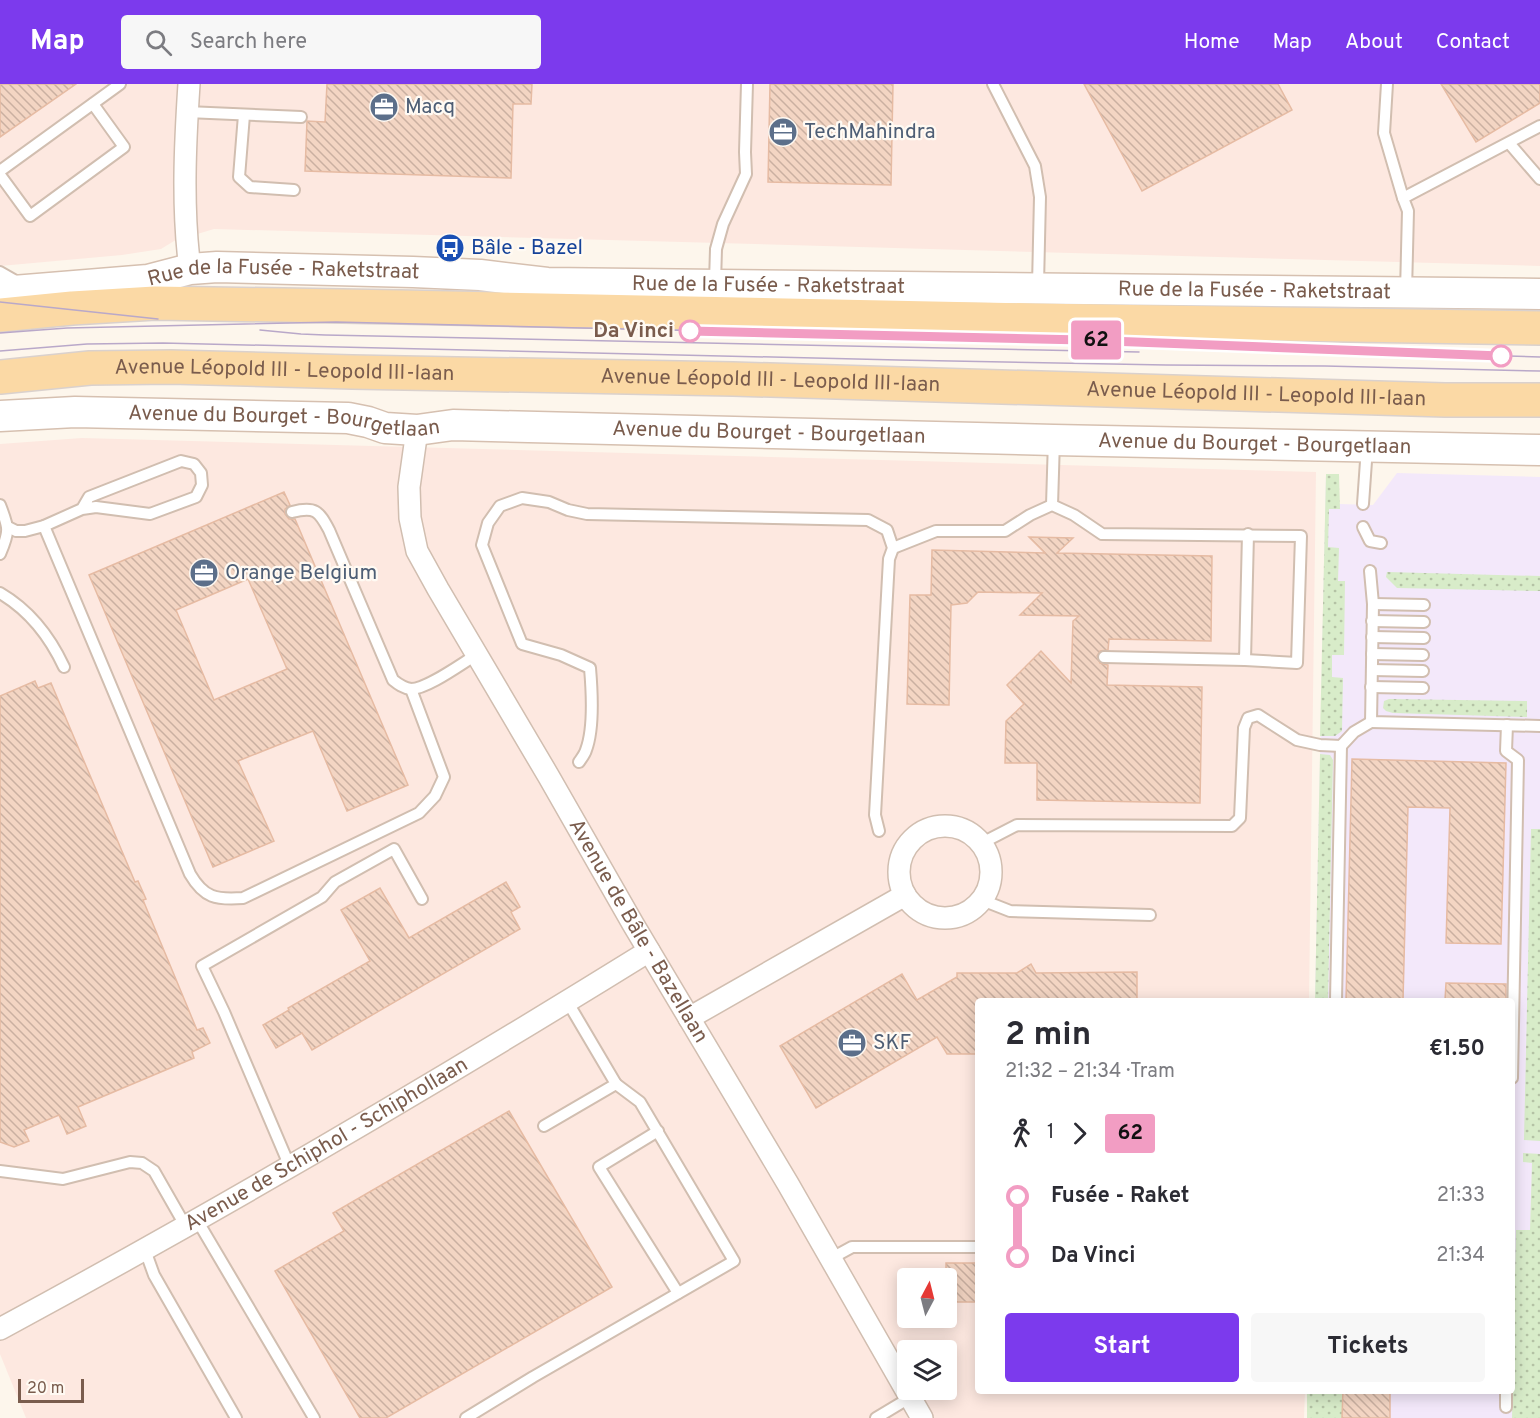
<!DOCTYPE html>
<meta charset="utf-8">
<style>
body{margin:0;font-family:Overpass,sans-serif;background:#f7f7f7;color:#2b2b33;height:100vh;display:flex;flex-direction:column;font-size:22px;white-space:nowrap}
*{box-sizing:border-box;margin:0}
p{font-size:20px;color:#7c7c81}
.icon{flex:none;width:33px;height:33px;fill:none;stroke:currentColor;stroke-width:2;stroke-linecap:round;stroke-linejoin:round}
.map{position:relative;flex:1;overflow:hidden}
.sheet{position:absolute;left:975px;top:914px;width:540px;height:396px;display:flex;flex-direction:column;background:#fff;border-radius:6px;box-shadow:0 3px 15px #0003}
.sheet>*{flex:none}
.badge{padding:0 12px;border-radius:4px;font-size:21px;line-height:39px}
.needle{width:39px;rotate:7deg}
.controls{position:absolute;left:897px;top:1184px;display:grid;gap:12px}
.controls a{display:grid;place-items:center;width:60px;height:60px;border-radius:6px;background:#fff;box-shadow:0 3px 15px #0003;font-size:30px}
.scale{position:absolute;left:18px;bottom:15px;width:66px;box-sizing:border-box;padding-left:6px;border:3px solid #7a5c4d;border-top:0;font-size:16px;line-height:21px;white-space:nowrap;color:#7a5c4d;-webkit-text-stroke:4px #fffaf3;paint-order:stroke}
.map>.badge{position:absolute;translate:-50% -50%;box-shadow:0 0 0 3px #fff}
.legs{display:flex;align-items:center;gap:9px;height:66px;padding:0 30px;font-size:20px}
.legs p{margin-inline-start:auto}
.head{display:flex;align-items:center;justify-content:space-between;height:102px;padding:0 30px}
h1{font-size:33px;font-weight:700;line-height:45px}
.action{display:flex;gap:12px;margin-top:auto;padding:12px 30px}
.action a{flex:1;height:69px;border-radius:6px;background:#7c3aed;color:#fff;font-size:24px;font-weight:700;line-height:69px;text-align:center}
.action a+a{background:#f7f7f7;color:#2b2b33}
ul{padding:0 30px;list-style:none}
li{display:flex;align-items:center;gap:21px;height:60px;font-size:22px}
li i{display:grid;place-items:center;width:9px;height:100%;margin:0 8px;background:currentColor}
li i::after{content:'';width:15px;height:15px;margin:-8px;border:4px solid;border-radius:50%;background:#fff}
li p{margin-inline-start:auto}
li:first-child i{background:linear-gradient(#0000 50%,currentColor 0)}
li:last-child i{background:linear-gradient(currentColor 50%,#0000 0)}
header{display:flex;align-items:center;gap:36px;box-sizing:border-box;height:84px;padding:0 30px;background:#7c3aed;color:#fff}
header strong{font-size:28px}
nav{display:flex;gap:33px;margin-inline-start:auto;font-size:21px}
.search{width:420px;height:54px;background:#f7f7f7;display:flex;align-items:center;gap:15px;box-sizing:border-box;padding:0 21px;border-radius:6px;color:#7c7c81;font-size:22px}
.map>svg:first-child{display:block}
.commercial{fill:#fde8e0;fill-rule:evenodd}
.education{fill:#f3e8fa}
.grass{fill:url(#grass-dots)}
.building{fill:url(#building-back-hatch);stroke:#e6bba3;stroke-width:1.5;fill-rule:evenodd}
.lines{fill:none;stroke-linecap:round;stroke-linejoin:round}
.lane-casing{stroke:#d1beb0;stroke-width:14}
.street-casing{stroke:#d1beb0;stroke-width:24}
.secondary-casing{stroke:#d6c0b0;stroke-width:33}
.primary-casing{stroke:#dad1cd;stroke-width:36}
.lane{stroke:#fff;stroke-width:10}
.street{stroke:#fff;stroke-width:21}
.secondary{stroke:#fff;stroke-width:30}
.primary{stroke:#fbd9a5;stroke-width:33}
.tram{stroke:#b9a8c9;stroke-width:1.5}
.line-1-casing{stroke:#fff;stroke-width:14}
.line-1{stroke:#f29dc3;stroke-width:9}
.stop-1-dot{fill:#fff;stroke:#f29dc3;stroke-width:3}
.labels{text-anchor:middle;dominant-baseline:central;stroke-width:4.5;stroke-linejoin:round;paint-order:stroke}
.service-label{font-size:21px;fill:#4e5e75;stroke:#fffaf3;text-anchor:start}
.transit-label{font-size:21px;fill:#164399;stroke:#fffaf3;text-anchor:start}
.street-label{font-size:21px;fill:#7a5c4d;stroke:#fffaf3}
.stop-label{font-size:21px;font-weight:bold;fill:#7a5c4d;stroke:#fffaf3;text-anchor:end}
</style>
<header>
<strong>Map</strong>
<div class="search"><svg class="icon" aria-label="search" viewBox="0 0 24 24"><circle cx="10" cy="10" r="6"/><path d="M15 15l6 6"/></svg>Search here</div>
<nav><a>Home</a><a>Map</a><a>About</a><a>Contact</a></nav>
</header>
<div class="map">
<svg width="1540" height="1334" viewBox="0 0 1540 1334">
<defs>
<pattern id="grass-dots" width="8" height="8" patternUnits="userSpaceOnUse" patternTransform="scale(1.5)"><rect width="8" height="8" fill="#d8ecc9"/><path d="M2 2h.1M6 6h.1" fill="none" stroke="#b4c2a5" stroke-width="1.8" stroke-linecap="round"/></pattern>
<pattern id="building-back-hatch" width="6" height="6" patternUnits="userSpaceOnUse" patternTransform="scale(1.5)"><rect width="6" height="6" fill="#f3d5c3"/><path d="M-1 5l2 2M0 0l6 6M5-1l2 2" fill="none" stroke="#cab0a1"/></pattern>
</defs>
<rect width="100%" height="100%" fill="#fdf6ec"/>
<g class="commercial">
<polygon points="0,0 1540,0 1540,182 214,145 174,157 161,165 122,171 0,182"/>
<path d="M82,354L1316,388L1309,916H978V1306L1305,1307L1304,1334H26L0,1270V360ZM908,1194H946V1233H908ZM908,1266H946V1305H908Z"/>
</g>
<polygon class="education" points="1397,389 1540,393 1540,1334 1307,1334 1307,1307 1512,1306 1512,916 1315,916 1326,390 1339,390 1339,420 1373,421"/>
<g class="grass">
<polygon points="1326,390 1339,390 1340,425 1329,425 1328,463 1339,464 1338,497 1345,497 1344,571 1332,571 1332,593 1343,594 1342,647 1335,652 1320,652"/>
<polygon points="1387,488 1540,492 1540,507 1397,504 1386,493"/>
<polygon points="1389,615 1527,617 1527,633 1393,629 1386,627 1383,624 1384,617"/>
<polygon points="1320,670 1330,671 1333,676 1328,916 1315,916"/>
<polygon points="1531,745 1540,745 1540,1057 1524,1056"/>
<polygon points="1523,1069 1540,1070 1540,1334 1512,1334 1516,1146 1530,1146 1532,1079 1523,1078"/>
<polygon points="1307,1307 1343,1307 1342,1334 1307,1334"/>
</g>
<g class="building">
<polygon points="0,0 76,0 0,53"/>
<polygon points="327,0 532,0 531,20 513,20 511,94 305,87 307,37 325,38"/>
<polygon points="770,0 893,0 891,101 768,98"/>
<polygon points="1084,0 1278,0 1292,26 1142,107"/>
<polygon points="1441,0 1540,0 1540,19 1476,58"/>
<path d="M284,408L290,421L285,425V430L289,435H295L408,701L347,727L313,647L238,677L274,757L213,783L89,491ZM248,495L287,585L214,616L176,526Z"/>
<polygon points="1029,453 1073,454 1057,469 1212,472 1211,557 1109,555 1108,566 1100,567 1097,572 1100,579 1108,581 1107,601 1202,603 1200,719 1037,716 1037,679 1005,679 1006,637 1024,620 1007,601 1041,567 1071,599 1073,537 1079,532 1020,531 1042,509 978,508 967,519 951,521 949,621 907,620 910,511 931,511 932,466 1045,469"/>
<polygon points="35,597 38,604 51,599 135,798 138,797 146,815 143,816 197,946 203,944 210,959 192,968 194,974 78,1023 86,1042 67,1050 59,1031 24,1046 29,1057 14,1063 0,1058 0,612"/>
<polygon points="1352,675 1506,679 1501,860 1446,859 1450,724 1408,723 1403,916 1346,916"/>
<polygon points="506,798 520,823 511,828 520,845 312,966 302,949 276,964 263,941 289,926 288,924 370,877 341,826 380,804 409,854"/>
<polygon points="1031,880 1036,889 1137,888 1137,916 978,916 978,970 947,970 937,953 816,1024 780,962 902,890 917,916 957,893 957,889 1017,889"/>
<polygon points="1446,899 1506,900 1506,916 1445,916"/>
<polygon points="509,1027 612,1203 386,1334 360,1334 275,1187 344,1147 333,1129"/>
<rect x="946" y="1179" width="32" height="39"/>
<polygon points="1343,1306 1390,1306 1390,1334 1342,1334"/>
</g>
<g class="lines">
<g class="lane-casing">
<g id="lane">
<polyline points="993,0 1035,82 1040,113 1038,201"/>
<polyline points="1387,0 1384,49 1403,114 1408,127 1406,208"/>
<polyline points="187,28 301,33"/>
<polyline points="244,31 239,93 250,103 294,106"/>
<polyline points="1509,59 1540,95"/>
<polyline points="0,87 120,0"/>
<polyline points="0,91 30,132 124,63 93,20"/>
<polyline points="1403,114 1540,42"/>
<polyline points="0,188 21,200"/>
<polyline points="715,198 716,165 723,140 746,90 745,68 747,0"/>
<polyline points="1363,420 1367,363"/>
<path d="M0,421C9,444 10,447 0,470"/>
<polyline points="1052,421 1054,356"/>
<path d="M292,428C315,422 319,427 329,446L393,596C398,600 403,604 411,605C427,605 461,580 476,571"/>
<path d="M44,442L190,790C204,814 216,816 243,814L419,729L435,712L444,693L411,605"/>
<polyline points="8,443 16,447 25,447 44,442 82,425 96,423 150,430 196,413 202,401 201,389 194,380 181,377 89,413 82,425"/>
<polyline points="1363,443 1370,457 1381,459"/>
<polyline points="893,464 936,447 1005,447 1030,431 1052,421 1074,431 1102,450 1301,452 1297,579 1245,576"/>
<polyline points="1370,487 1373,520 1371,638 1540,642"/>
<path d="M0,509C29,526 50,553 64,583"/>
<polyline points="1373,520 1424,521"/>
<polyline points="1372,537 1424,538"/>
<polyline points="1372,553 1424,554"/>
<polyline points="1372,570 1423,571"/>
<polyline points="1104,573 1245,576 1248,450"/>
<polyline points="1372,586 1423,587"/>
<polyline points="1371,603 1423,604"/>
<polyline points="1507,641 1506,667 1518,676 1512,994"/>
<path d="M579,678C581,675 585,670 586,666C594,645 592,607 590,584L561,571L522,560L482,461L488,439L500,422L522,414L549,418L568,426L587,430L868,436L887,446L893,464L889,475L875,731L879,747"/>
<polyline points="982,759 1017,741 1232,742 1240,734 1244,644 1248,634 1258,631 1297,656 1320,661 1341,662 1354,648 1371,638"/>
<polyline points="982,816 1010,827 1150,831"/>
<polyline points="1336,916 1341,662"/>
<polyline points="544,1042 616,1000 567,917"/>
<polyline points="658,1047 599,1083 678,1209"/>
<polyline points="290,1083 224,928 202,882 322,813 335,798 394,765 422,815"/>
<polyline points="0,1087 63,1095 130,1078 142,1079 154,1087 186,1143"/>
<polyline points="197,1136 314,1334"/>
<polyline points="145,1166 154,1191 236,1334"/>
<polyline points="830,1175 852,1163 978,1163"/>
<polyline points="1506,1323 1506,1306"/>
<polyline points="466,1334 533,1293 734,1177 640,1018 616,1000"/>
<polyline points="876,1334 911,1313"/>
</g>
</g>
<g class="street-casing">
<g id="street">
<path d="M189,0C185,61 182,124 190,185"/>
<path id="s1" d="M417,346L409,403L410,434L417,467L438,505L549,693L633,840L788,1100L922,1334"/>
<circle cx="945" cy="788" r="46"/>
<polyline points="689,934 905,811"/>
<path id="s2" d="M0,1245C220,1126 436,999 649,867"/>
</g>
</g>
<g class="secondary-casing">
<g id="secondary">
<path id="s3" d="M0,208L148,196L190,185L217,183L413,188L480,191L547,199L1540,210"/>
<path id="s4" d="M0,332L75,328L348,334L368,338L385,344L417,346L453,341L1054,356L1540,366"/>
</g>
</g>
<g class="primary-casing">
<g id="primary">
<polyline points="0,231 72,224 155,219 401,223 1035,236 1540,244"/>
<path id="s5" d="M0,293L90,284L171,283L352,288L733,295L1445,316H1540"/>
</g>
</g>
<use href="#lane" class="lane"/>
<use href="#street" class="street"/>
<use href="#secondary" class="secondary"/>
<use href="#primary" class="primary"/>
<g class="tram">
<polyline points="0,218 158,235"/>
<polyline points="260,246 301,250 325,251 1139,268"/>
<polyline points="0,249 67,244 336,238 1083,256 1216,260 1405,269 1540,273"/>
<polyline points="0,267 87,260 163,259 898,276 1166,281 1325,282 1540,287"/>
</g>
</g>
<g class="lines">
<g class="line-1-casing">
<polyline id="line-1" points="690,247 1083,256 1501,272"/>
</g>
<use href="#line-1" class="line-1"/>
</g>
<defs>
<g id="office-disc" transform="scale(1.5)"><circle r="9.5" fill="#5c6f8a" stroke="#fffaf3"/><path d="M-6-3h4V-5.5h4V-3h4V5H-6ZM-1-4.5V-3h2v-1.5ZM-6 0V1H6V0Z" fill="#fff"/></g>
<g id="bus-disc" transform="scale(1.5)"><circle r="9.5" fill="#1a4fb4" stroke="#fffaf3"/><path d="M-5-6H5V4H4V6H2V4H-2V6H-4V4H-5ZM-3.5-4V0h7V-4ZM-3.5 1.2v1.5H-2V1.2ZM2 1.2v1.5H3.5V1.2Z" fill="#fff"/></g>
</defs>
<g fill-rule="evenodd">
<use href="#office-disc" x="384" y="23"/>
<use href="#office-disc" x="783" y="48"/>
<use href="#bus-disc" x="450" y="164"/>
<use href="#office-disc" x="204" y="489"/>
<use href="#office-disc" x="852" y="959"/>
</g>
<g class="stop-1-dot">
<circle cx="690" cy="247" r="10"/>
<circle cx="1501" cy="272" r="10"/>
</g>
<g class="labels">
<g class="service-label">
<text x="405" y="23">Macq</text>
<text x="804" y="48">TechMahindra</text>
<text x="225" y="489">Orange Belgium</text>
<text x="873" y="959">SKF</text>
</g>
<g class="transit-label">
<text x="471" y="164">Bâle - Bazel</text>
</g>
<g class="street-label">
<text stroke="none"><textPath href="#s3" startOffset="285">Rue de la Fusée - Raketstraat</textPath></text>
<text stroke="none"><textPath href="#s3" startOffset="771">Rue de la Fusée - Raketstraat</textPath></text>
<text stroke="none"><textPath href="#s3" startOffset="1257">Rue de la Fusée - Raketstraat</textPath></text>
<text stroke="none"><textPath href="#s5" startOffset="285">Avenue Léopold III - Leopold III-laan</textPath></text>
<text stroke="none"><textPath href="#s5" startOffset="771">Avenue Léopold III - Leopold III-laan</textPath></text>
<text stroke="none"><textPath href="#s5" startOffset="1257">Avenue Léopold III - Leopold III-laan</textPath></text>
<text stroke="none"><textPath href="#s4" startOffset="285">Avenue du Bourget - Bourgetlaan</textPath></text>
<text stroke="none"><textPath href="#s4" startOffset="771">Avenue du Bourget - Bourgetlaan</textPath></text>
<text stroke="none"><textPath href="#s4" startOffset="1257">Avenue du Bourget - Bourgetlaan</textPath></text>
<text stroke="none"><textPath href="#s1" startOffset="562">Avenue de Bâle - Bazellaan</textPath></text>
<text stroke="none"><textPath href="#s2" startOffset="375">Avenue de Schiphol - Schiphollaan</textPath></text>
</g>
<g class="stop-label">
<text x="674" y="247">Da Vinci</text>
</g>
</g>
</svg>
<div class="controls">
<a><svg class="needle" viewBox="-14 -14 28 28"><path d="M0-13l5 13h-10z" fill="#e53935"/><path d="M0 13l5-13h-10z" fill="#7c7c81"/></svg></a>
<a><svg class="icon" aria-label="layers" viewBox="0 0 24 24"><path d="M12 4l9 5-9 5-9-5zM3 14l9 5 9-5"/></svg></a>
</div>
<div class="scale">20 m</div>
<b class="badge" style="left:1096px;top:256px;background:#f29dc3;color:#111">62</b>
<section class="sheet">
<div class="head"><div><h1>2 min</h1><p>21:32 – 21:34 · Tram</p></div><b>€1.50</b></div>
<div class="legs"><svg class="icon" aria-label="walk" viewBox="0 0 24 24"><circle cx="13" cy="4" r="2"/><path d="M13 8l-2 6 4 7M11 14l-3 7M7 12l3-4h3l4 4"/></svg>1<svg class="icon" aria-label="forward" viewBox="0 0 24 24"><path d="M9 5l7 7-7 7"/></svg><b class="badge" style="background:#f29dc3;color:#111">62</b></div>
<ul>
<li><i style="color:#f29dc3"></i><b>Fusée - Raket</b><p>21:33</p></li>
<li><i style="color:#f29dc3"></i><b>Da Vinci</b><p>21:34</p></li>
</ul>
<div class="action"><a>Start</a><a>Tickets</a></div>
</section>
</div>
